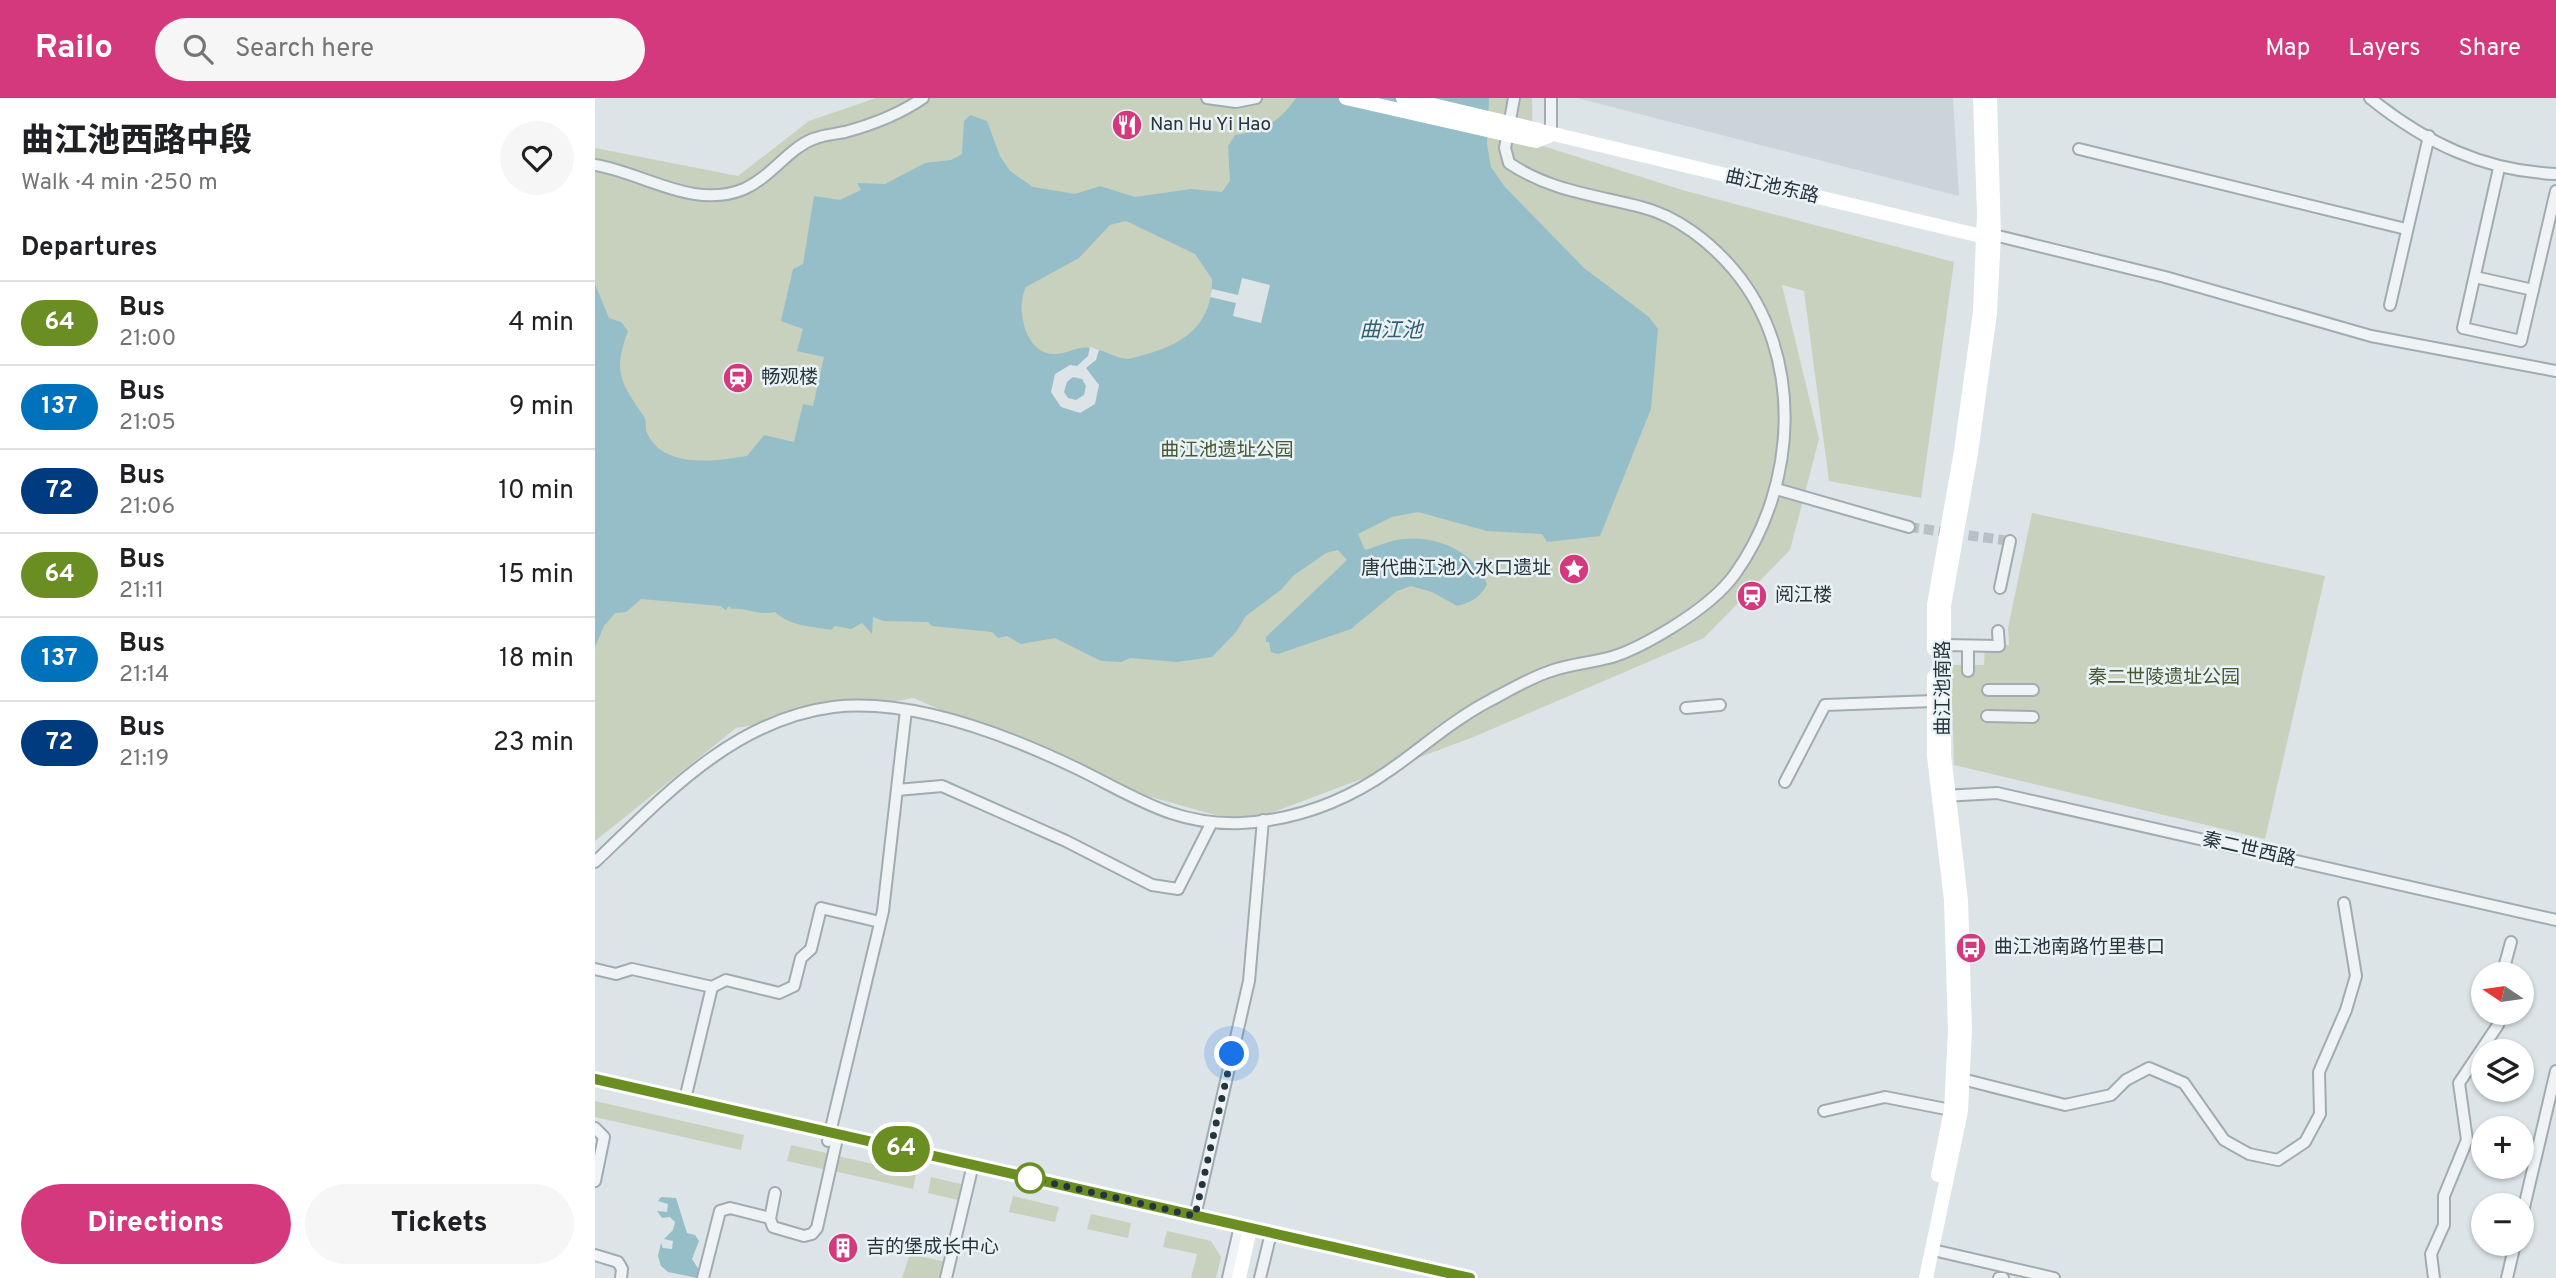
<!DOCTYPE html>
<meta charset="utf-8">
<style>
body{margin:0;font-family:Overpass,"Noto Sans SC",sans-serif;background:#f6f6f6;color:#202124;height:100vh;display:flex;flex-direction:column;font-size:26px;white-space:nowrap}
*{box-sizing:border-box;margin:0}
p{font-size:23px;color:#757577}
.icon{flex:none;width:38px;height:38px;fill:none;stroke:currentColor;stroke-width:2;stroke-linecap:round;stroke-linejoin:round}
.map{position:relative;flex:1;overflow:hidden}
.side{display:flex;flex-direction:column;background:#fff;width:595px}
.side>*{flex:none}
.badge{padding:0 14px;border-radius:23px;font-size:24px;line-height:46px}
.needle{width:46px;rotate:283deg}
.buttons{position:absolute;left:1876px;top:864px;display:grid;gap:14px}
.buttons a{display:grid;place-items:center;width:63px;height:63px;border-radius:50%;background:#fff;box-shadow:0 2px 5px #0004;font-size:35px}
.you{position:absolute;width:35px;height:35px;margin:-18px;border:5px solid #fff;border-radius:50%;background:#1a73e8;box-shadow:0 0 0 10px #1a73e833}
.map>.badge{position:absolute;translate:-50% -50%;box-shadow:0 0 0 4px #fff}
h2{padding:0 21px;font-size:26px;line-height:63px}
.round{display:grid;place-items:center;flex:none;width:74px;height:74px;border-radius:37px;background:#f6f6f6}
.overview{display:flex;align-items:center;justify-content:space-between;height:119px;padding:0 21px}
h1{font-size:33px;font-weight:800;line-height:52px}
.button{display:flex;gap:14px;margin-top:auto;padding:14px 21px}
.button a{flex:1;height:80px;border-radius:42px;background:#d4397e;color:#fff;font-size:28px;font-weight:800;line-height:80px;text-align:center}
.button a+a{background:#f6f6f6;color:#202124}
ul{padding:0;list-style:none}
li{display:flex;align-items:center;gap:21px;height:84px;padding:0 21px;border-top:2px solid #e0e0e0}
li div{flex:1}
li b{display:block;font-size:26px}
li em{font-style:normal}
li .badge{min-width:77px;font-weight:700;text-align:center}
header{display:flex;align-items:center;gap:42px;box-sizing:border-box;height:98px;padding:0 35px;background:#d4397e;color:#fff}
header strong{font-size:33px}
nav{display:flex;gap:38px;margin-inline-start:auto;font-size:24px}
.search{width:490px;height:63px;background:#f6f6f6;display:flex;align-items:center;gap:18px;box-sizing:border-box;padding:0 24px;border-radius:38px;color:#757577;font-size:26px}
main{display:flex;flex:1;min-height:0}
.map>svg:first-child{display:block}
.built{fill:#cad4d9}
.green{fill:#c8d1bd}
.water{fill:#95bec9;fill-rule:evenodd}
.pier{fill:#dce4e7;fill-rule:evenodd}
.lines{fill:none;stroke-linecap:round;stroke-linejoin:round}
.street-tunnel{stroke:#b7c1c5;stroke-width:10;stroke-dasharray:10 5;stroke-linecap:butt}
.street-casing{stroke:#a1acb1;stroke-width:14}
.street{stroke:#eff3f5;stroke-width:10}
.secondary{stroke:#fff;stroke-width:14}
.secondary-bridge{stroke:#fff;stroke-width:14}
.line-casing{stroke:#fff;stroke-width:16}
.line{stroke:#6b8e23;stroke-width:10}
.walk{stroke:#25353e;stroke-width:7;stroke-dasharray:0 12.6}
.stop-dot{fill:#fff;stroke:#6b8e23;stroke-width:3.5}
.labels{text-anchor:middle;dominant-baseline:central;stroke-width:5;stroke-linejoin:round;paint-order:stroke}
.poi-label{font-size:19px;fill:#25353e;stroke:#ebf2f5;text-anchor:start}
.street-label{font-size:19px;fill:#25353e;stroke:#ebf2f5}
.park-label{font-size:19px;fill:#455a32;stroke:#ebf2f5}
.water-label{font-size:21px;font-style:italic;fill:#2e6173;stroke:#ebf2f5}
</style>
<header>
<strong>Railo</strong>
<div class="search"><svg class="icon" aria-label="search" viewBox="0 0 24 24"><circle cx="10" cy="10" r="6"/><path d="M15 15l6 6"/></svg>Search here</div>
<nav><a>Map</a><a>Layers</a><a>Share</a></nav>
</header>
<main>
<section class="side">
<div class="overview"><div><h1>曲江池西路中段</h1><p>Walk · 4 min · 250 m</p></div><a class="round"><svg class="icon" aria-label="heart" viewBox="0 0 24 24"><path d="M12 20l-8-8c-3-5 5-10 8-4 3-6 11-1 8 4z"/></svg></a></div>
<h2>Departures</h2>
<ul>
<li><span class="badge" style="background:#6b8e23;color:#fff">64</span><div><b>Bus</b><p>21:00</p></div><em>4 min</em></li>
<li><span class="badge" style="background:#0072bc;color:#fff">137</span><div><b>Bus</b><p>21:05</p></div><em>9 min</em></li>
<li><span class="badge" style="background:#003b80;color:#fff">72</span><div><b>Bus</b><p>21:06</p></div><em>10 min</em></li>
<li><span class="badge" style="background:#6b8e23;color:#fff">64</span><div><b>Bus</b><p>21:11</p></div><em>15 min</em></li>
<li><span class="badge" style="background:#0072bc;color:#fff">137</span><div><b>Bus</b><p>21:14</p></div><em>18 min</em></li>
<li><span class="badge" style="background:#003b80;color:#fff">72</span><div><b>Bus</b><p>21:19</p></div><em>23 min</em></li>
</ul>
<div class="button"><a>Directions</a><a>Tickets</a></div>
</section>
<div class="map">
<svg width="1961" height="1180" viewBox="0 0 1961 1180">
<rect width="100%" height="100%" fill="#dce4e7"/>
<polygon class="built" points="982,0 1358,0 1364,98"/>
<g class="green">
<polygon points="281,0 937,0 938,45 1091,93 1359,164 1326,400 1234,383 1209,193 1187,187 1224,341 1195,452 1109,540 876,640 649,725 513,687 319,600 141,630 0,743 0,50 143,78 214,23"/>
<polygon points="1437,415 1730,478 1670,741 1359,667 1356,567 1389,567 1390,547 1414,547 1413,530"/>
<polygon points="0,1003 149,1037 146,1052 0,1019"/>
<polygon points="196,1047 236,1056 232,1072 192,1063"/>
<polygon points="243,1058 321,1076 318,1091 239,1073"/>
<polygon points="336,1079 370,1087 367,1103 333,1095"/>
<polygon points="418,1098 464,1109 460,1124 414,1114"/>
<polygon points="496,1116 536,1125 533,1140 492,1131"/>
<polygon points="572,1133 616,1143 626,1159 621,1180 596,1180 602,1156 568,1149"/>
<polygon points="315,1156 351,1164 348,1180 307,1180"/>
</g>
<g class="water">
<path d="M701,0H894L892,46L896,69L910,89L989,170L1054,219L1063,231L1056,311L1005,438L952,444L947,436L892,433L823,414L797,419L763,436L770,452C783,448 796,442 809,441C841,437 881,454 892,486C885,500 877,504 862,508L837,494L816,488L802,493L756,531L683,556L676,554L674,544H671V539L752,462L743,452L731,455L698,478L687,491L651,518L641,534L617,559L582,564L535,560L526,564L506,563L460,540L426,546L412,538L403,540L397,534L337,528L333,524L289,523L278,519L277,536L267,525L256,531L240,528L236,532C216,528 197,529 180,514C164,518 151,509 137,511L134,508L131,512L125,508L46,501L31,514L20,515L9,528L0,549V186L14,220L26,224L33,233C18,274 25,283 48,317C53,323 49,331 53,337C70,371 122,363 152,358L169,337L199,344L208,306L218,308L229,259L202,253L208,231L186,223L198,171L208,166L219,98L245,102L266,92L262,85L290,86L330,65L356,62L367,56L369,23L375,17L392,23L405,58L415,73L438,89L480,96L505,88L540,99L596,91L627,94L635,83L633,48L640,37C669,33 684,24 701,0ZM531,123L600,156L617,181C617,235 580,250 533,261C519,260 510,252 496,250C483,247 471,257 458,256C430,255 420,210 431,189L484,160L515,127Z"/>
<polygon points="66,1099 81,1100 92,1135 100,1137 104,1143 97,1161 104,1172 102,1180 73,1174 66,1168 63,1158 66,1145 68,1150 77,1151 78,1143 69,1141 78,1132 80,1124 75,1119 67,1120 62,1113 72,1114 73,1106 63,1103"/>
</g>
<g class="pier">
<polygon points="647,180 675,187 666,225 638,218 641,205 615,199 617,191 643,197"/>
<path d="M495,249L504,252L501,262L491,270L504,287L500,306L485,315L466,309L456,294L460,276L475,267L482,268L493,258ZM478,279L487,281L491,288L489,297L481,302L473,300L469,294L472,284Z"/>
</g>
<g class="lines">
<polyline class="street-tunnel" points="1314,429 1415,443"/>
<g class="street-casing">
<g id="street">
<polyline points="612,0 641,4 661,0"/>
<path d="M1775,0C1831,45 1889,73 1961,76"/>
<polyline points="956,37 956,0"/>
<polyline points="1484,51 1811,131"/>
<path d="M0,67C49,75 99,112 149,91C176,79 193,51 218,41C228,37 239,36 250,34C276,27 305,16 328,0"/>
<polyline points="1904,70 1868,230 1926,243 1961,93"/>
<polyline points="1399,137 1570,179 1776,238 1961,273"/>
<polyline points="1880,179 1938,192"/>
<polyline points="1795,207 1834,38"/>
<polyline points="1181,391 1314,429"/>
<polyline points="1405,490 1415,443"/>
<polyline points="1349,547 1404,548 1403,533"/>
<polyline points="1373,548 1373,573"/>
<polyline points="1393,592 1438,592"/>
<polyline points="1091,610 1125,607"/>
<polyline points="1392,618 1438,619"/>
<polyline points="1190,684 1230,607 1339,603"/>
<polyline points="302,692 347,688 471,743 557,787 583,791 617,724"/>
<polyline points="1348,698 1402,695 1961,822"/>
<path d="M0,764C69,698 138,622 238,609C316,600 412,637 481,670C539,698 579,728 647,725C700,722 751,703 795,672C828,649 858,622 894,603C913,593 933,581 953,574C973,566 996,565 1017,559C1037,553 1058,541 1076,530C1097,517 1125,497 1140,476C1203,388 1210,256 1138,171C1115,144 1082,118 1046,109C1000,97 955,93 914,65L910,50L919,0"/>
<polyline points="0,871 21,876 37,871 117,889 131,882 184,895 199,888 206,860 216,851 226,810 285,824"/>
<polyline points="1907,877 1916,844"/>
<polyline points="1367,981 1470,1007 1516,997 1531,982 1554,970 1589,985 1629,1042 1654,1056 1683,1062 1710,1044 1725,1016 1724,974 1751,912 1761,878 1749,805"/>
<polyline points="90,1001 117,889"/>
<polyline points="1229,1013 1290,999 1356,1012"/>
<polyline points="0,1030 9,1039 0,1083"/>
<polyline points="233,1043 288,813 311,612"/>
<polyline points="180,1095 175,1121 178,1129 209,1138 217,1136 222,1130 241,1045"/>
<polyline points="600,1118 654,883 668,722"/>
<polyline points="1927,1118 1961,973"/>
<polyline points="1338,1152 1459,1180"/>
<polyline points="0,1157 23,1164 27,1171 26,1180"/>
<polyline points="108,1180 125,1113 135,1110 175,1120"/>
<polyline points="351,1180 376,1075"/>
<polyline points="633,1180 645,1128"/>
<polyline points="665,1180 676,1135"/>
<polyline points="1404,1180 1408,1180"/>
<polyline points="1839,1180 1836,1156 1849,1127 1849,1098 1872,1042 1864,985 1903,927 1904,915"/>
<polyline points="1912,1180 1920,1146"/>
</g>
</g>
<use href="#street" class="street"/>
<g class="secondary">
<polyline points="946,33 1386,138 1396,138"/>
<polyline points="1339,551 1339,507 1366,353 1385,214 1389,116 1385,0"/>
<polyline points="1339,579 1339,658 1356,802 1360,932 1356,1012 1343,1077"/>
<polyline points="0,981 875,1180"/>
<polyline points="644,1180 655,1131"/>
<polyline points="1331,1180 1366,1013 1370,932 1366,802 1349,657 1349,508 1376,355 1395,215 1399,137 1395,0"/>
</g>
<g class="secondary-bridge">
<polyline points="751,0 941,43 956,37"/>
<polyline points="808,0 944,32"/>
</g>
</g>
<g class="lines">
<g class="line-casing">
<polyline id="line" points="0,981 875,1180"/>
</g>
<use href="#line" class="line"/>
<polyline class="walk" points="435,1080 600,1118 637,956"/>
</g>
<defs>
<g id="restaurant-disc" transform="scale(1.575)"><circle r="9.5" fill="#d4397e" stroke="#ebf2f5"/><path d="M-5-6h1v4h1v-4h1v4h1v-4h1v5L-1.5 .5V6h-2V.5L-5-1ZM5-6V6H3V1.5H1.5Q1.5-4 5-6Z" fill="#fff"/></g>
<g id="station-disc" transform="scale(1.575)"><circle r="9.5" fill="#d4397e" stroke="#ebf2f5"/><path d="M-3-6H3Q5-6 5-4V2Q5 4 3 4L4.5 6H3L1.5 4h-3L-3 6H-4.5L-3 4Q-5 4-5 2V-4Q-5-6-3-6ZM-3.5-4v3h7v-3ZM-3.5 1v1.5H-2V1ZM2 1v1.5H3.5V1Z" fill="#fff"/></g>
<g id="sight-disc" transform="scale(1.575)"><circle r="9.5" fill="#d4397e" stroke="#ebf2f5"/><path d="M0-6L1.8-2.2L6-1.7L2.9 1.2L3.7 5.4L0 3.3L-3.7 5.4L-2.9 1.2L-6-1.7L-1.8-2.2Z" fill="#fff"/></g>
<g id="bus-disc" transform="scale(1.575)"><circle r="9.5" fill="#d4397e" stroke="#ebf2f5"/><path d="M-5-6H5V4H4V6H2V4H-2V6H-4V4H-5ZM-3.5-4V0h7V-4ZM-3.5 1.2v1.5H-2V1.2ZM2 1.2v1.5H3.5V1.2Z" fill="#fff"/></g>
<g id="building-disc" transform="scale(1.575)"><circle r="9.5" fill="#d4397e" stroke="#ebf2f5"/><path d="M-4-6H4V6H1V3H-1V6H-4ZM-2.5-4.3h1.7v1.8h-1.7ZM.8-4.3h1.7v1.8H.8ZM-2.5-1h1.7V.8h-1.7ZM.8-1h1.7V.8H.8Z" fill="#fff"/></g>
</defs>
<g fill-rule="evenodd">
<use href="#restaurant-disc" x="532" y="27"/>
<use href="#station-disc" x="143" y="280"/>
<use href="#sight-disc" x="979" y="471"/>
<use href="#station-disc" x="1157" y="498"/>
<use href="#bus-disc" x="1376" y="850"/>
<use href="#building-disc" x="248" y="1150"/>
</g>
<circle class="stop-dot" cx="435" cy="1080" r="14"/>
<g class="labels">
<g class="poi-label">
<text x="555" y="27">Nan Hu Yi Hao</text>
<text x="166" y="280">畅观楼</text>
<text x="956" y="471" text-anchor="end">唐代曲江池入水口遗址</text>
<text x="1180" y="498">阅江楼</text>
<text x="1399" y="850">曲江池南路竹里巷口</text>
<text x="271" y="1150">吉的堡成长中心</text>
</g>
<g class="street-label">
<text transform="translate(1177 89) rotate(13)">曲江池东路</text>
<text transform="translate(1349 590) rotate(-90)">曲江池南路</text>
<text transform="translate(1654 752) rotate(13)">秦二世西路</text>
</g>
<g class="park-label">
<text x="632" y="353">曲江池遗址公园</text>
<text x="1569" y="580">秦二世陵遗址公园</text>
</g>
<g class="water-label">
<text x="796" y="233">曲江池</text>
</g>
</g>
</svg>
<div class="buttons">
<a><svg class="needle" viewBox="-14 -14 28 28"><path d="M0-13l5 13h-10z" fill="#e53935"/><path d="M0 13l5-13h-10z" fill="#757577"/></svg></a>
<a><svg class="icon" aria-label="layers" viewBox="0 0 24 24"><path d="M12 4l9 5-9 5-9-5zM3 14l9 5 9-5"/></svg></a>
<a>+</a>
<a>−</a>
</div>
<div class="you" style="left:637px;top:956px"></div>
<b class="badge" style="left:306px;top:1051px;background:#6b8e23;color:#fff">64</b>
</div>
</main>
